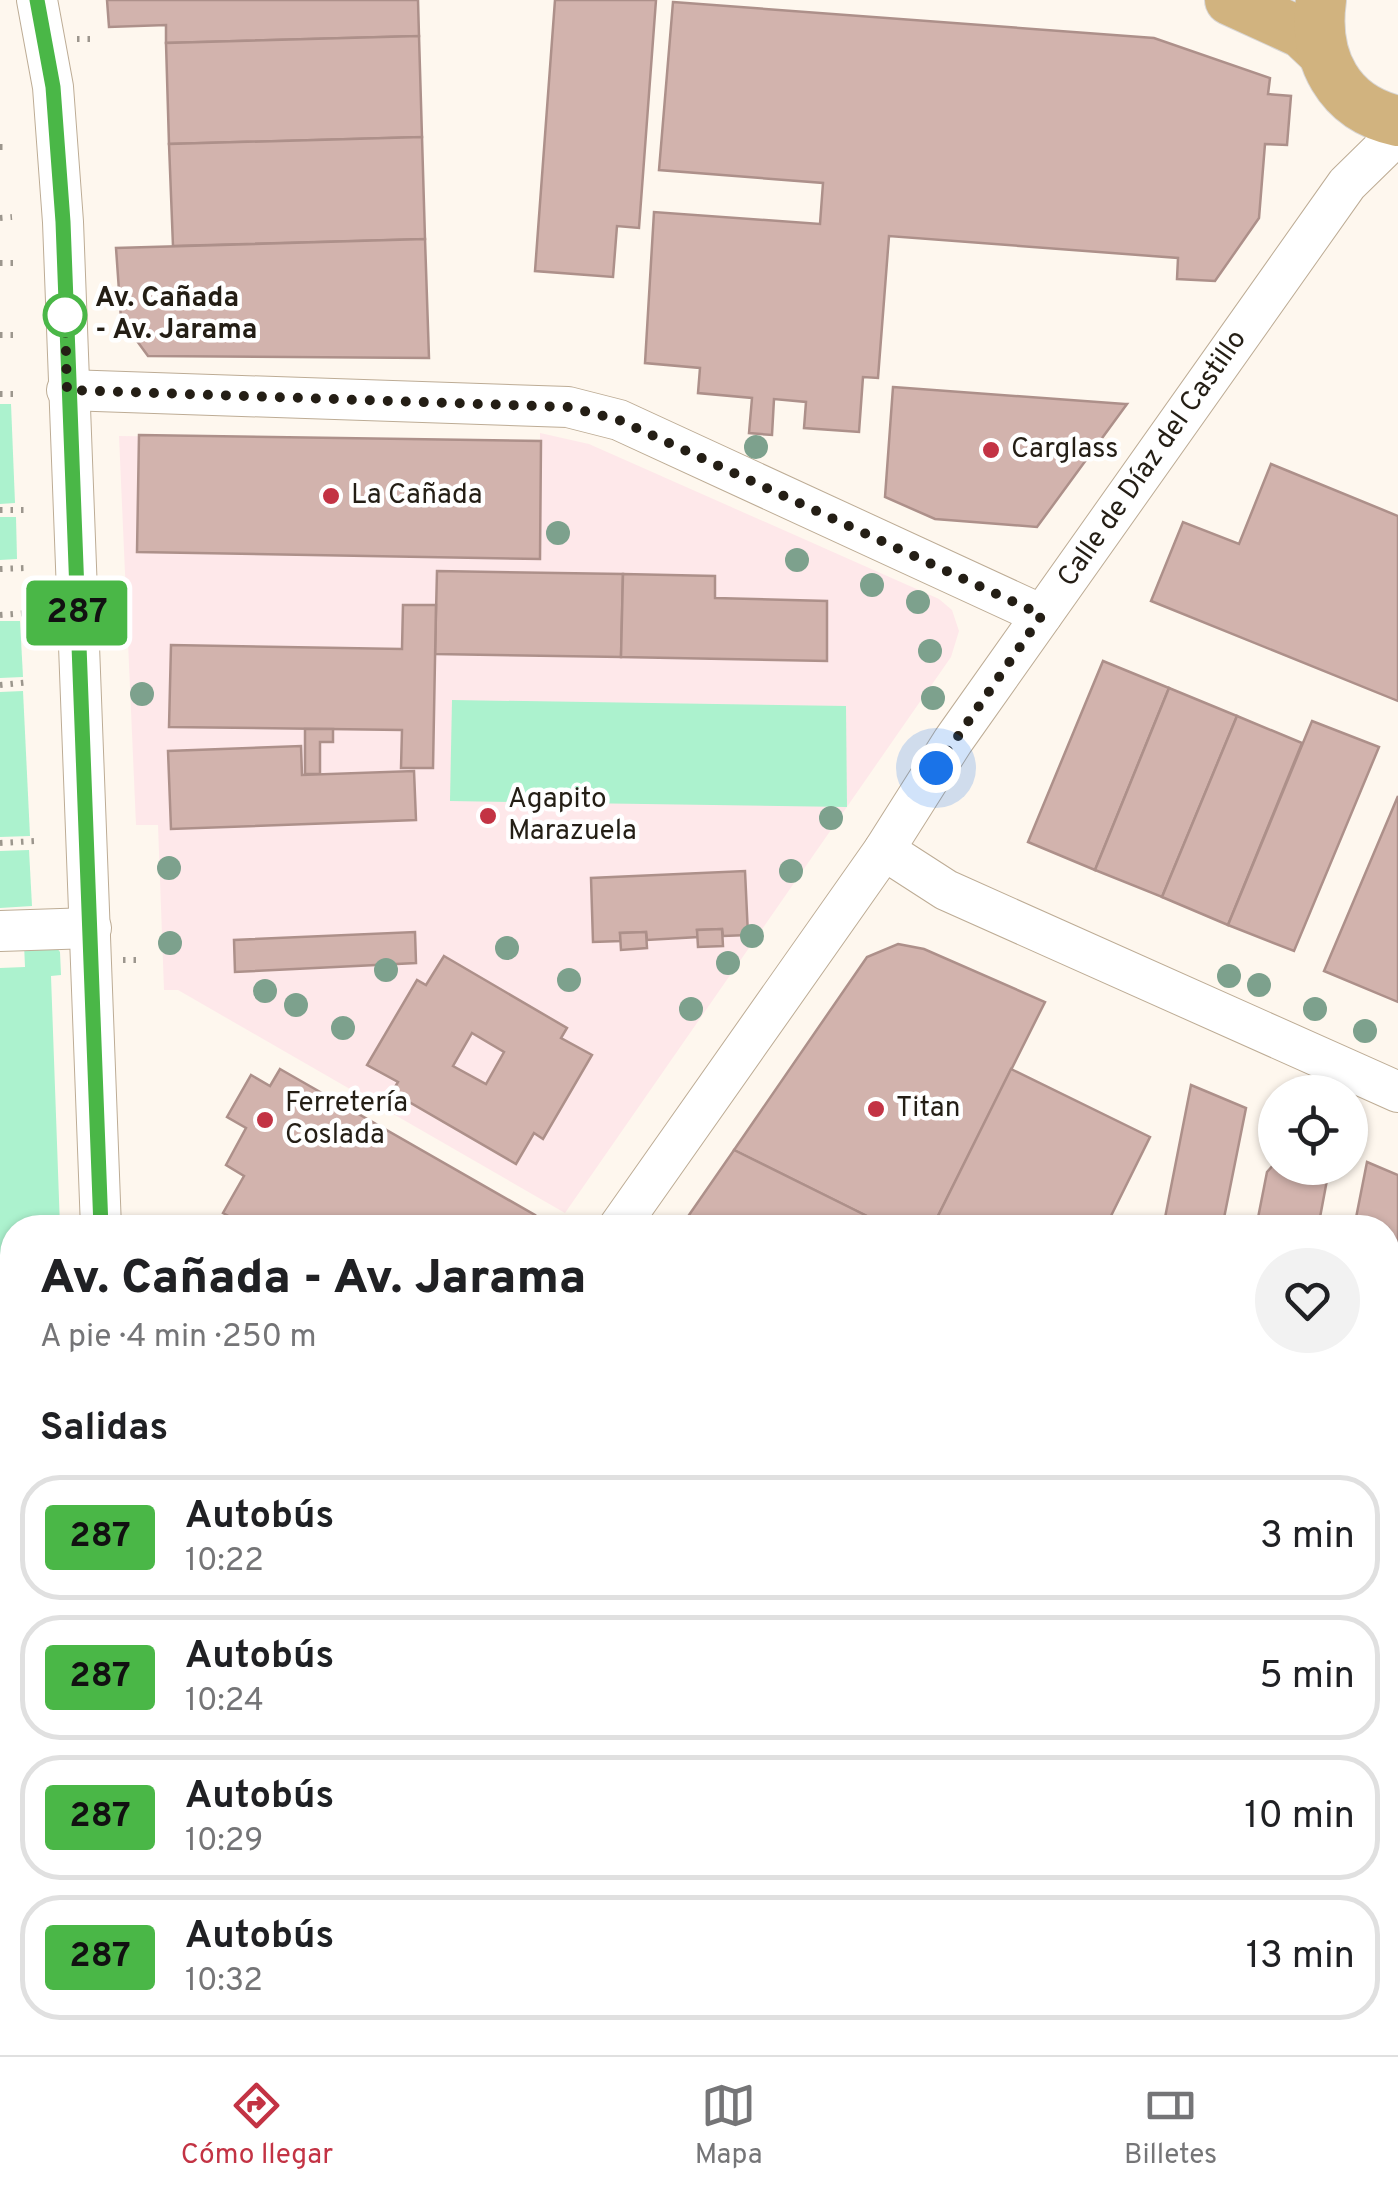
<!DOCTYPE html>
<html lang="es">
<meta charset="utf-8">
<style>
body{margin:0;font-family:Overpass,sans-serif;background:#f2f2f2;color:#202124;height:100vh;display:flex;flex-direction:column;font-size:38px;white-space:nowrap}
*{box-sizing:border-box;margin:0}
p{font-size:32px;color:#757577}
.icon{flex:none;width:55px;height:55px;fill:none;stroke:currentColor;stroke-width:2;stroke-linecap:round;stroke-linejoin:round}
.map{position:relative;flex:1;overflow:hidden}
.side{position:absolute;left:0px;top:1215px;width:1400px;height:840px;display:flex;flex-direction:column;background:#fff;border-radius:40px 40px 0 0;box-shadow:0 2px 8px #0004}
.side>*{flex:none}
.badge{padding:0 20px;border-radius:8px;font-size:35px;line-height:65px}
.buttons{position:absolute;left:1258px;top:1075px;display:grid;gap:20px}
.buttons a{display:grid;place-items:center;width:110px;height:110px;border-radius:50%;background:#fff;box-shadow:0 2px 8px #0004;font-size:50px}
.you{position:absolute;width:50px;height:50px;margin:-25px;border:8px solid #fff;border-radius:50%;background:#1a73e8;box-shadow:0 0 0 15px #1a73e833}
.map>.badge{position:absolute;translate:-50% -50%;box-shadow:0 0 0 5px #fff}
h2{padding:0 40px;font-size:38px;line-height:90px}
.round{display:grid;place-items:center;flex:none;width:105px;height:105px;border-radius:52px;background:#f2f2f2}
.headline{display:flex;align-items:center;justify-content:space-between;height:170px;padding:0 40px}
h1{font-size:48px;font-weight:800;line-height:75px}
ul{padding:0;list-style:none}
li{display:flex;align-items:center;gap:30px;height:125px;margin:0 20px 15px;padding:0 20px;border:5px solid #e0e0e0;border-radius:40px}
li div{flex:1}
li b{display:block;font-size:38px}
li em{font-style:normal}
li .badge{min-width:110px;font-weight:700;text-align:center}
.tab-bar{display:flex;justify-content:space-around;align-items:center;height:140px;border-top:2px solid #e0e0e0;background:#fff;font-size:28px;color:#757577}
.tab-bar a{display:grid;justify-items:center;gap:5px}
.tab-bar .selected{color:#c33344}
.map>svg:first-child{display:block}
.education{fill:#fee8ea}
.green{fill:#acf2ce}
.building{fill:#d2b3ad;stroke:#ad908a;stroke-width:2.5;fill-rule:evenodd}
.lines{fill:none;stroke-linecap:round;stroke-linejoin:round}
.minor-casing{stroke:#bdac95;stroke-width:42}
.major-casing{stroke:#d8d6d5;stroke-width:52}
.path{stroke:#9c968d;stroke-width:6;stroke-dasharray:2.5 8;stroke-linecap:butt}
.minor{stroke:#fff;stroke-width:40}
.major{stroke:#d1b37f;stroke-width:50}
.tree{fill:#7da18d}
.line-casing{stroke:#fff;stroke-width:22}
.line{stroke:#4ab747;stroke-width:15}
.walk{stroke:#241e15;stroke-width:10;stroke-dasharray:0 18}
.stop-dot{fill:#fff;stroke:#4ab747;stroke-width:5}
.poi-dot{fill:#c33344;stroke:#fff;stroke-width:4}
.labels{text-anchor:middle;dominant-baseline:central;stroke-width:9;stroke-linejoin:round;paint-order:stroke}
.stop-label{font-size:28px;font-weight:bold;fill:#241e15;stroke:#fff;text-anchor:start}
.poi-label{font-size:28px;fill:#241e15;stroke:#fff;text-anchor:start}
.street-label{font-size:28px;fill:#241e15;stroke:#fff}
</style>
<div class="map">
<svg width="1398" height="2055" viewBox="0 0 1398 2055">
<rect width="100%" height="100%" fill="#fef7ee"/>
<polygon class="education" points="540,433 589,444 939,599 952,610 959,631 951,657 565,1213 178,990 164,990 158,825 136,825 119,436 540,441"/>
<g class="green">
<polygon points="0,404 11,404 15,503 0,504"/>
<polygon points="0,517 16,517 17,559 0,560"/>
<polygon points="0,621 20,621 23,677 0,678"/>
<polygon points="23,691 30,836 0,837 0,692"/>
<polygon points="452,700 846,706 847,807 450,801"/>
<polygon points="29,850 32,906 0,908 0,851"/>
<polygon points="24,944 56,947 60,952 61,975 51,976 60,1227 12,1228 12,1290 0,1266 0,968 25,967"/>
<polygon points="1388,1751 1398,1754 1398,1850 1388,1848"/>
<polygon points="865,2042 868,2055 649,2055 648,2043"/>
<polygon points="1176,2042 1303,2046 1311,2042 1354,2051 1354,2055 1174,2055"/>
</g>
<g class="building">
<polygon points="107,0 418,0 419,36 166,43 166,25 109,27"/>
<polygon points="555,0 656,0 639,228 617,226 613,277 535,271"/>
<polygon points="673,2 1154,38 1270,78 1268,94 1291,96 1287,145 1265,144 1259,218 1215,281 1177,279 1178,258 889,236 878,378 863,377 859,432 804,428 806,402 774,399 772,435 749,433 752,398 698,393 700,368 645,363 654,212 820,224 823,183 659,170"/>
<polygon points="419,36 422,137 169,144 166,43"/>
<polygon points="422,137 425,239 173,246 169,144"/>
<polygon points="425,239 429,358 148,356 121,319 116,248"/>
<polygon points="893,387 1125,404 1127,404 1037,527 935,519 885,497"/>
<polygon points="139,435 541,441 540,559 137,552"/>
<polygon points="1271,464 1398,516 1398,701 1151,601 1183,522 1239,544"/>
<polygon points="437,571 623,574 621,657 435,654"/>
<polygon points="623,574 715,576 715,598 827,601 827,661 621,657"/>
<polygon points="403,605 436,605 433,768 401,768 402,730 169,727 171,645 402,649"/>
<polygon points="1103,661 1169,688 1095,870 1028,842"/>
<polygon points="1169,688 1237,716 1162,897 1095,870"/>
<polygon points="1237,716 1302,743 1228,925 1162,897"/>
<polygon points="1312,721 1379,747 1294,951 1228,925"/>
<polygon points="305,729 333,729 333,742 320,742 320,774 305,774"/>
<polygon points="301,746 302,775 414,771 416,820 171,829 168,751"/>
<polygon points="1398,796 1398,1002 1324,971"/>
<polygon points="745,871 748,935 723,936 722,929 697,930 698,937 647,940 646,932 620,933 621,941 593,942 591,878"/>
<polygon points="722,929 723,946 698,947 697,930"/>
<polygon points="415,932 416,963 235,972 234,940"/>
<polygon points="646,932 647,948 621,950 620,933"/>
<polygon points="898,944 924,949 1045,1002 932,1228 891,1228 734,1150 867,957"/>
<path d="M444,956L567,1028L561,1038L592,1055L543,1139L534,1133L516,1164L392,1092L398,1082L367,1065L417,980L426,985ZM472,1033L504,1052L486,1084L453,1066Z"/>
<polygon points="280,1069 535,1215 528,1228 239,1228 241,1223 223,1213 244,1176 226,1165 246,1128 227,1117 251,1075 270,1086"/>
<polygon points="1011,1069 1150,1137 1105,1228 932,1228"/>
<polygon points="1191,1085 1246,1108 1222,1228 1163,1228"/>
<polygon points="734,1150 891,1228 680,1228"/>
<polygon points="1367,1162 1398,1175 1398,1513 1388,1511 1388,1228 1354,1228"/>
<polygon points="1275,1163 1275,1168 1291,1168 1297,1174 1327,1180 1318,1228 1256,1228 1267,1172"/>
<polygon points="3,1344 12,1364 12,1439 0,1445"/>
<polygon points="1398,1558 1398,1605 1389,1603"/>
<polygon points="10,1787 12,1819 0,1823 0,1790"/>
<polygon points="12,1819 12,1879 0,1849 0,1823"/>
<polygon points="0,1849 12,1879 0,1884"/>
<polygon points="0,1929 11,1965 8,1999 0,1999"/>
<polygon points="1388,1948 1398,1950 1398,2055 1354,2055 1354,2051 1329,2046 1388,2042"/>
<polygon points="865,2042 979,2042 976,2055 868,2055"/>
<polygon points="1176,2042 1174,2055 1065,2055 1067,2044 1062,2043"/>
<polygon points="485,2044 486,2055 404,2055 404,2051"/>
</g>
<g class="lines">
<g class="minor-casing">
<g id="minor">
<polyline points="37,0 53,87 63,222 101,1228"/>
<polyline points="67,390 568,407 619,420 1042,615"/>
<polyline points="884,850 946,890 1398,1092"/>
<polyline points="0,931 91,928"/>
<polyline points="618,1228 884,850 953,741 1347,184 1398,134"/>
<polyline points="0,1304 12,1329"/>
<polyline points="0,1479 12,1479"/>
<polyline points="0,1777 12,1773"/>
<polyline points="1388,1893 1398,1895"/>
<polyline points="0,1907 12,1903"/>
<polyline points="0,2010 12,2009"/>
<polyline points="535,2042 536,2055"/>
<polyline points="598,2042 599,2055"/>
<polyline points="71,2052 207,2042"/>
<polyline points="1021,2055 1023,2042"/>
</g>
</g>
<g class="major-casing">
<g id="major">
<polyline points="1230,0 1302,33 1321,51"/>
<path d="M1321,0C1313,58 1338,108 1398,121"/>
</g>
</g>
<g class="path">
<polyline points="77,39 93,39"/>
<polyline points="0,147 9,147"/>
<polyline points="0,218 12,217"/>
<polyline points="0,263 14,263"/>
<polyline points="0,335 17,335"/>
<polyline points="0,394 19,394"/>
<polyline points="0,510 24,510"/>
<polyline points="0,569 26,568"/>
<polyline points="0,615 27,613"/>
<polyline points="0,685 30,682"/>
<polyline points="0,843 36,841"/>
<polyline points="123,960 142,960"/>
<polyline points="1388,1775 1398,1778"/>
<polyline points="1388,1837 1398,1839"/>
<polyline points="246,2042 247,2055"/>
</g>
<use href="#minor" class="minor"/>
<use href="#major" class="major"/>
</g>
<g class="tree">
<circle cx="756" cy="447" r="12"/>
<circle cx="558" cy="533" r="12"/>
<circle cx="797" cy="560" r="12"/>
<circle cx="872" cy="585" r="12"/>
<circle cx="918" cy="602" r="12"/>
<circle cx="930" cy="651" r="12"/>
<circle cx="142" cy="694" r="12"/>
<circle cx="933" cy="698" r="12"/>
<circle cx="831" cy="818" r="12"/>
<circle cx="169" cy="868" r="12"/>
<circle cx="791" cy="871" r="12"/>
<circle cx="752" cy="936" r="12"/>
<circle cx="170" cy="943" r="12"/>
<circle cx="507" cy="948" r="12"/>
<circle cx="728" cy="963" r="12"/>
<circle cx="386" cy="970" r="12"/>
<circle cx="1229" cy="976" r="12"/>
<circle cx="569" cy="980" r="12"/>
<circle cx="1259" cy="985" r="12"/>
<circle cx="265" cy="991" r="12"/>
<circle cx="296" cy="1005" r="12"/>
<circle cx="691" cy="1009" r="12"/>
<circle cx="1315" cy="1009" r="12"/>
<circle cx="343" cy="1028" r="12"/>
<circle cx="1365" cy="1031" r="12"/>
</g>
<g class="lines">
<g class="line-casing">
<polyline id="line" points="37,0 53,87 63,222 101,1228"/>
</g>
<use href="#line" class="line"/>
<polyline class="walk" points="65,315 67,390 568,407 619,420 1042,615 936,768"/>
</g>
<circle class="stop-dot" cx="65" cy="315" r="20"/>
<g class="poi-dot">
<circle cx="991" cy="450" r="10"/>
<circle cx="331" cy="496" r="10"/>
<circle cx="488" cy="816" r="10"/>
<circle cx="876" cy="1109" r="10"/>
<circle cx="265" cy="1120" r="10"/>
</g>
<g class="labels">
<g class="stop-label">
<text x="95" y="299">Av. Cañada<tspan x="95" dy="32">- Av. Jarama</tspan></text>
</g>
<g class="poi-label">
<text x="1011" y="450">Carglass</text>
<text x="351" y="496">La Cañada</text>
<text x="508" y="800">Agapito<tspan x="508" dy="32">Marazuela</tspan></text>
<text x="285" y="1104">Ferretería<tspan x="285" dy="32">Coslada</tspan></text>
<text x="896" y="1109">Titan</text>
</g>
<g class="street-label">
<text transform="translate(1153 459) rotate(-55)">Calle de Díaz del Castillo</text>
</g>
</g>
</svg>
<div class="buttons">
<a><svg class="icon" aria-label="locate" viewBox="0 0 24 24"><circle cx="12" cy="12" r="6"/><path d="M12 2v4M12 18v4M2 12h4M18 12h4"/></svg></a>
</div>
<div class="you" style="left:936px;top:768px"></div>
<b class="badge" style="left:77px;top:613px;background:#4ab747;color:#111">287</b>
<section class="side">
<div class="headline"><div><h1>Av. Cañada - Av. Jarama</h1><p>A pie · 4 min · 250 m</p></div><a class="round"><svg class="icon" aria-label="heart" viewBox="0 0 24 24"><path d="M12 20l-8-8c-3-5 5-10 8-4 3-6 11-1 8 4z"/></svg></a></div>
<h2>Salidas</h2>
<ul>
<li><span class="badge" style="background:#4ab747;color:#111">287</span><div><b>Autobús</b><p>10:22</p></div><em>3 min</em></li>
<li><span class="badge" style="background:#4ab747;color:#111">287</span><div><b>Autobús</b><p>10:24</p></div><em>5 min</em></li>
<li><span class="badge" style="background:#4ab747;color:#111">287</span><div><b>Autobús</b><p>10:29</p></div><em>10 min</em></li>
<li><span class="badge" style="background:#4ab747;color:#111">287</span><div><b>Autobús</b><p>10:32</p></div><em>13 min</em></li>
</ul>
</section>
</div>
<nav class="tab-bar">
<a class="selected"><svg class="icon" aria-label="directions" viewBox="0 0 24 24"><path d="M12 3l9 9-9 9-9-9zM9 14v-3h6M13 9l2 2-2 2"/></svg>Cómo llegar</a>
<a><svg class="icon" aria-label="map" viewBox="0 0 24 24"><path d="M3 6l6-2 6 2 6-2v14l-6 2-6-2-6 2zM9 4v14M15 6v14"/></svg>Mapa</a>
<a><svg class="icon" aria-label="tickets" viewBox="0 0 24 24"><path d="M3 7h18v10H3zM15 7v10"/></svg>Billetes</a>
</nav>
